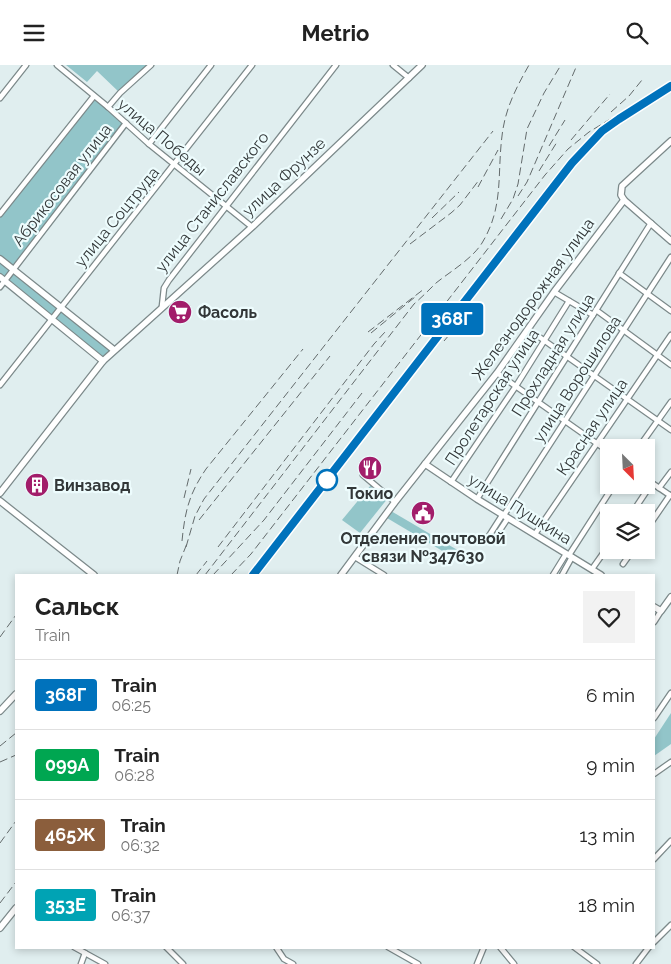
<!DOCTYPE html>
<meta charset="utf-8">
<style>
body{margin:0;font-family:Raleway,sans-serif;background:#f2f2f2;color:#222;height:100vh;display:flex;flex-direction:column;font-size:19px;white-space:nowrap}
*{box-sizing:border-box;margin:0}
p{font-size:16px;color:#767676}
.icon{flex:none;width:28px;height:28px;fill:none;stroke:currentColor;stroke-width:2;stroke-linecap:round;stroke-linejoin:round}
.map{position:relative;flex:1;overflow:hidden}
.panel{position:absolute;left:15px;top:509px;width:640px;height:375px;display:flex;flex-direction:column;background:#fff;border-radius:0px;box-shadow:0 2px 8px #0003}
.panel>*{flex:none}
.badge{padding:0 10px;border-radius:4px;font-size:18px;line-height:32px}
.needle{width:32px;rotate:156deg}
.controls{position:absolute;left:600px;top:374px;display:grid;gap:10px}
.controls a{display:grid;place-items:center;width:55px;height:55px;border-radius:0px;background:#fff;box-shadow:0 2px 8px #0003;font-size:25px}
.map>.badge{position:absolute;translate:-50% -50%;box-shadow:0 0 0 2px #fff}
.round{display:grid;place-items:center;flex:none;width:52px;height:52px;border-radius:0px;background:#f2f2f2}
.head{display:flex;align-items:center;justify-content:space-between;height:85px;padding:0 20px}
h1{font-size:24px;font-weight:700;line-height:38px}
ul{padding:0;list-style:none}
li{display:flex;align-items:center;gap:15px;height:70px;padding:0 20px;border-top:1px solid #e0e0e0}
li div{flex:1}
li b{display:block;font-size:19px}
li em{font-style:normal}
li .badge{min-width:55px;font-weight:700;text-align:center}
header{display:flex;justify-content:space-between;align-items:center;height:65px;padding:0 20px;background:#fff;font-size:22px;font-weight:700}
.map>svg:first-child{display:block}
.green{fill:#92c5c9}
.lines{fill:none;stroke-linecap:round;stroke-linejoin:round}
.minor-casing{stroke:#7c898a;stroke-width:7}
.major-casing{stroke:#7c898a;stroke-width:8}
.minor{stroke:#fff;stroke-width:4.5}
.major{stroke:#fff;stroke-width:5.5}
.rail{stroke:#646b6c;stroke-width:1;stroke-dasharray:8 4;stroke-linecap:butt}
.line-casing{stroke:#fff;stroke-width:11}
.line{stroke:#0072bc;stroke-width:8}
.stop-dot{fill:#fff;stroke:#0072bc;stroke-width:2.5}
.labels{text-anchor:middle;dominant-baseline:central;stroke-width:4.5;stroke-linejoin:round;paint-order:stroke}
.street-label{font-size:16px;fill:#323738;stroke:#edfcfd}
.poi-label{font-size:16px;font-weight:bold;fill:#323738;stroke:#edfcfd;text-anchor:start}
</style>
<header><svg class="icon" aria-label="menu" viewBox="0 0 24 24"><path d="M4 6h16M4 12h16M4 18h16"/></svg>Metrio<svg class="icon" aria-label="search" viewBox="0 0 24 24"><circle cx="10" cy="10" r="6"/><path d="M15 15l6 6"/></svg></header>
<div class="map">
<svg width="671" height="899" viewBox="0 0 671 899">
<rect width="100%" height="100%" fill="#e0eeef"/>
<g class="green">
<polygon points="66,0 149,0 120,28 97,6 87,17"/>
<polygon points="94,31 126,58 13,205 114,285 103,296 0,213 0,149"/>
<polygon points="371,420 388,433 360,468 342,455"/>
<polygon points="391,446 471,493 466,500 387,453"/>
<polygon points="671,648 671,679 654,691 654,674"/>
</g>
<g class="lines">
<g class="minor-casing">
<g id="minor">
<polyline points="57,0 108,42 149,79 252,162"/>
<polyline points="393,0 409,13"/>
<polyline points="0,33 26,0"/>
<polyline points="108,42 120,28 151,0"/>
<polyline points="149,79 211,0"/>
<polyline points="0,149 94,31"/>
<polyline points="619,208 671,246"/>
<polyline points="0,222 126,58"/>
<polyline points="554,227 593,250"/>
<polyline points="162,241 164,223 169,215 336,0"/>
<polyline points="596,245 671,300"/>
<polyline points="528,264 671,365"/>
<polyline points="497,308 609,387"/>
<polyline points="0,320 252,0"/>
<polyline points="639,382 671,337"/>
<polyline points="363,410 395,437"/>
<polyline points="646,414 671,431"/>
<polyline points="451,417 516,321 569,236"/>
<polyline points="659,423 671,407"/>
<polyline points="477,434 651,158"/>
<polyline points="632,448 652,418"/>
<polyline points="503,449 487,474 492,477 508,453"/>
<polyline points="504,450 671,192"/>
<polyline points="646,465 670,430"/>
<polyline points="535,469 671,270"/>
<polyline points="569,490 614,420"/>
<polyline points="355,492 384,510"/>
<polyline points="623,499 633,485"/>
<polyline points="592,504 609,480"/>
<polyline points="553,510 566,489"/>
<polyline points="562,510 572,492"/>
<polyline points="654,557 661,546"/>
<polyline points="654,653 671,628"/>
<polyline points="654,709 671,697"/>
<polyline points="654,794 671,776"/>
<polyline points="654,877 671,860"/>
<polyline points="74,882 105,899"/>
<polyline points="166,882 183,899"/>
<polyline points="276,882 284,894 293,899"/>
<polyline points="388,882 418,899"/>
<polyline points="500,882 514,899"/>
<polyline points="574,882 597,899"/>
<polyline points="81,899 85,888"/>
<polyline points="477,899 484,882"/>
<polyline points="636,899 649,882"/>
</g>
</g>
<g class="major-casing">
<g id="major">
<polyline points="624,135 671,176"/>
<polyline points="0,194 114,285"/>
<polyline points="0,212 103,296"/>
<polyline points="425,399 477,434 601,510"/>
<polyline points="0,428 103,296 252,162 422,0"/>
<polyline points="0,436 94,510"/>
<polyline points="341,510 395,437 497,308 554,227 624,135 621,130 622,121 671,76"/>
<polyline points="654,542 661,546 671,532"/>
<polyline points="0,646 16,629"/>
<polyline points="0,863 16,843"/>
</g>
</g>
<use href="#minor" class="minor"/>
<use href="#major" class="major"/>
<g class="rail">
<polyline points="611,47 629,31 642,15"/>
<polyline points="604,68 633,48"/>
<polyline points="571,75 610,29"/>
<polyline points="549,81 565,55"/>
<polyline points="539,106 557,77"/>
<polyline points="478,122 498,85"/>
<polyline points="518,131 527,117 577,0"/>
<polyline points="432,153 459,127"/>
<polyline points="501,154 513,134 518,119 527,64 544,28 561,0"/>
<polyline points="410,179 451,148 460,140 479,115"/>
<polyline points="368,267 424,224"/>
<polyline points="371,268 415,232"/>
<polyline points="444,276 478,236"/>
<polyline points="184,433 191,404"/>
<polyline points="199,455 330,291"/>
<path d="M182,476C185,446 189,429 206,404L303,284"/>
<polyline points="186,482 195,451 204,434 493,66"/>
<polyline points="218,482 374,279 385,267"/>
<polyline points="177,510 180,496 188,476"/>
<polyline points="196,510 207,496"/>
<path d="M205,510L414,239C422,232 429,225 436,218C451,206 472,194 482,178C504,142 497,110 502,71C505,44 516,23 529,0"/>
<polyline points="213,510 264,455 362,328"/>
<polyline points="231,510 251,489 545,110 568,84 589,67 671,17"/>
<polyline points="253,510 572,98 593,75 608,61"/>
<polyline points="0,572 16,550"/>
<polyline points="0,681 16,668"/>
<polyline points="0,697 16,690"/>
<polyline points="0,778 16,756"/>
<polyline points="0,838 16,817"/>
</g>
</g>
<g class="lines">
<g class="line-casing">
<polyline id="line" points="253,510 572,98 602,66 619,54 671,21"/>
</g>
<use href="#line" class="line"/>
</g>
<defs>
<g id="supermarket-disc" transform="scale(1.25)"><circle r="9.5" fill="#a21d6a" stroke="#edfcfd"/><path d="M-6-5.5h2.5l.6 2H6L4.5 2H-2.5L-4.4-4H-6ZM-1.5 3.2a1.3 1.3 0 1 0 .1 0ZM3 3.2a1.3 1.3 0 1 0 .1 0Z" fill="#fff"/></g>
<g id="restaurant-disc" transform="scale(1.25)"><circle r="9.5" fill="#a21d6a" stroke="#edfcfd"/><path d="M-5-6h1v4h1v-4h1v4h1v-4h1v5L-1.5 .5V6h-2V.5L-5-1ZM5-6V6H3V1.5H1.5Q1.5-4 5-6Z" fill="#fff"/></g>
<g id="building-disc" transform="scale(1.25)"><circle r="9.5" fill="#a21d6a" stroke="#edfcfd"/><path d="M-4-6H4V6H1V3H-1V6H-4ZM-2.5-4.3h1.7v1.8h-1.7ZM.8-4.3h1.7v1.8H.8ZM-2.5-1h1.7V.8h-1.7ZM.8-1h1.7V.8H.8Z" fill="#fff"/></g>
<g id="civic-disc" transform="scale(1.25)"><circle r="9.5" fill="#a21d6a" stroke="#edfcfd"/><path d="M-.6-6.5H3V-4.5H.6V-3L4-1V1h2V6H-6V1h2V-1L-.6-3ZM-1.2 2.5V6h2.4V2.5Z" fill="#fff"/></g>
</defs>
<g fill-rule="evenodd">
<use href="#supermarket-disc" x="180" y="247"/>
<use href="#restaurant-disc" x="370" y="403"/>
<use href="#building-disc" x="37" y="420"/>
<use href="#civic-disc" x="423" y="448"/>
</g>
<circle class="stop-dot" cx="327" cy="415" r="10"/>
<g class="labels">
<g class="street-label">
<text transform="translate(162 72) rotate(40)">улица Победы</text>
<text transform="translate(284 112) rotate(-43)">улица Фрунзе</text>
<text transform="translate(62 120) rotate(-52)">Абрикосовая улица</text>
<text transform="translate(212 137) rotate(-52)">улица Станиславского</text>
<text transform="translate(117 152) rotate(-51)">улица Соцтруда</text>
<text transform="translate(533 234) rotate(-54)">Железнодорожная улица</text>
<text transform="translate(553 290) rotate(-58)">Прохладная улица</text>
<text transform="translate(577 314) rotate(-57)">улица Ворошилова</text>
<text transform="translate(492 332) rotate(-57)">Пролетарская улица</text>
<text transform="translate(592 362) rotate(-56)">Красная улица</text>
<text transform="translate(520 444) rotate(32)">улица Пушкина</text>
</g>
<g class="poi-label">
<text x="198" y="247">Фасоль</text>
<text x="54" y="420">Винзавод</text>
<text x="370" y="428" text-anchor="middle">Токио</text>
<text x="423" y="473" text-anchor="middle">Отделение почтовой<tspan x="423" dy="18">связи №347630</tspan></text>
</g>
</g>
</svg>
<div class="controls">
<a><svg class="needle" viewBox="-14 -14 28 28"><path d="M0-13l5 13h-10z" fill="#e53935"/><path d="M0 13l5-13h-10z" fill="#767676"/></svg></a>
<a><svg class="icon" aria-label="layers" viewBox="0 0 24 24"><path d="M12 4l9 5-9 5-9-5zM3 14l9 5 9-5"/></svg></a>
</div>
<b class="badge" style="left:452px;top:254px;background:#0072bc;color:#fff">368Г</b>
<section class="panel">
<div class="head"><div><h1>Сальск</h1><p>Train</p></div><a class="round"><svg class="icon" aria-label="heart" viewBox="0 0 24 24"><path d="M12 20l-8-8c-3-5 5-10 8-4 3-6 11-1 8 4z"/></svg></a></div>
<ul>
<li><span class="badge" style="background:#0072bc;color:#fff">368Г</span><div><b>Train</b><p>06:25</p></div><em>6 min</em></li>
<li><span class="badge" style="background:#00a651;color:#fff">099А</span><div><b>Train</b><p>06:28</p></div><em>9 min</em></li>
<li><span class="badge" style="background:#8b5e3c;color:#fff">465Ж</span><div><b>Train</b><p>06:32</p></div><em>13 min</em></li>
<li><span class="badge" style="background:#00a3b4;color:#fff">353Е</span><div><b>Train</b><p>06:37</p></div><em>18 min</em></li>
</ul>
</section>
</div>
